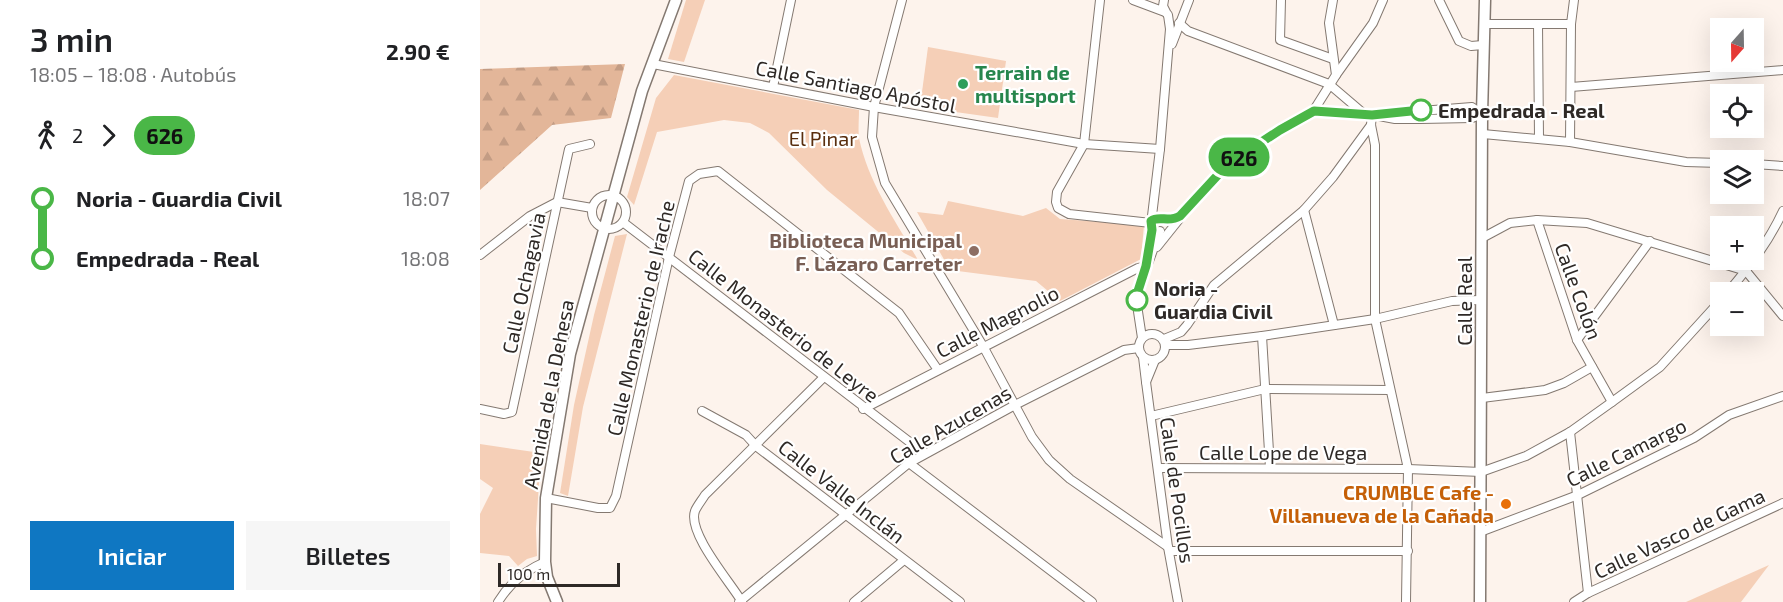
<!DOCTYPE html>
<html lang="es">
<meta charset="utf-8">
<style>
body{margin:0;font-family:"Exo 2",sans-serif;background:#f6f6f6;color:#202124;height:100vh;display:flex;flex-direction:column;font-size:22px;white-space:nowrap}
*{box-sizing:border-box;margin:0}
p{font-size:20px;color:#757577}
.icon{flex:none;width:33px;height:33px;fill:none;stroke:currentColor;stroke-width:2;stroke-linecap:round;stroke-linejoin:round}
.map{position:relative;flex:1;overflow:hidden}
.panel{display:flex;flex-direction:column;background:#fff;width:480px}
.panel>*{flex:none}
.badge{padding:0 12px;border-radius:20px;font-size:21px;line-height:39px}
.needle{width:39px;rotate:200deg}
.controls{position:absolute;left:1230px;top:18px;display:grid;gap:12px}
.controls a{display:grid;place-items:center;width:54px;height:54px;border-radius:0px;background:#fff;box-shadow:0 6px 24px #0002;font-size:30px}
.scale{position:absolute;left:18px;bottom:15px;width:122px;box-sizing:border-box;padding-left:6px;border:3px solid #2e2926;border-top:0;font-size:16px;line-height:21px;white-space:nowrap;color:#2e2926;-webkit-text-stroke:4px #fff;paint-order:stroke}
.map>.badge{position:absolute;translate:-50% -50%;box-shadow:0 0 0 3px #fff}
.legs{display:flex;align-items:center;gap:9px;height:66px;padding:0 30px;font-size:20px}
.legs p{margin-inline-start:auto}
.headline{display:flex;align-items:center;justify-content:space-between;height:102px;padding:0 30px}
h1{font-size:33px;font-weight:600;line-height:45px}
.button{display:flex;gap:12px;margin-top:auto;padding:12px 30px}
.button a{flex:1;height:69px;border-radius:0px;background:#0f77c2;color:#fff;font-size:24px;font-weight:600;line-height:69px;text-align:center}
.button a+a{background:#f6f6f6;color:#202124}
ul{padding:0 30px;list-style:none}
li{display:flex;align-items:center;gap:21px;height:60px;font-size:22px}
li i{display:grid;place-items:center;width:9px;height:100%;margin:0 8px;background:currentColor}
li i::after{content:'';width:15px;height:15px;margin:-8px;border:4px solid;border-radius:50%;background:#fff}
li p{margin-inline-start:auto}
li:first-child i{background:linear-gradient(#0000 50%,currentColor 0)}
li:last-child i{background:linear-gradient(currentColor 50%,#0000 0)}
main{display:flex;flex:1;min-height:0}
.map>svg:first-child{display:block}
.forest{fill:url(#forest-firs)}
.park{fill:#f5cfb7}
.lines{fill:none;stroke-linecap:round;stroke-linejoin:round}
.street-casing{stroke:#847971;stroke-width:10}
.secondary-casing{stroke:#847971;stroke-width:13}
.street{stroke:#fff;stroke-width:8}
.secondary{stroke:#fff;stroke-width:10}
.line-1-casing{stroke:#fff;stroke-width:14}
.line-1{stroke:#4ab747;stroke-width:9}
.leisure-dot{fill:#2e9e5b;stroke:#fff;stroke-width:2}
.stop-1-dot{fill:#fff;stroke:#4ab747;stroke-width:3}
.education-dot{fill:#8d6e63;stroke:#fff;stroke-width:2}
.food-dot{fill:#e8710a;stroke:#fff;stroke-width:2}
.labels{text-anchor:middle;dominant-baseline:central;stroke-width:4.5;stroke-linejoin:round;paint-order:stroke}
.leisure-label{font-size:20px;font-weight:bold;fill:#27864d;stroke:#fff;text-anchor:start}
.street-label{font-size:20px;fill:#2e2926;stroke:#fff}
.stop-label{font-size:20px;font-weight:bold;fill:#2e2926;stroke:#fff;text-anchor:start}
.park-label{font-size:20px;fill:#592e0e;stroke:#fff}
.education-label{font-size:20px;font-weight:bold;fill:#785e54;stroke:#fff;text-anchor:end}
.food-label{font-size:20px;font-weight:bold;fill:#c56008;stroke:#fff;text-anchor:end}
</style>
<main>
<section class="panel">
<div class="headline"><div><h1>3 min</h1><p>18:05 – 18:08 · Autobús</p></div><b>2.90 €</b></div>
<div class="legs"><svg class="icon" aria-label="walk" viewBox="0 0 24 24"><circle cx="13" cy="4" r="2"/><path d="M13 8l-2 6 4 7M11 14l-3 7M7 12l3-4h3l4 4"/></svg>2<svg class="icon" aria-label="forward" viewBox="0 0 24 24"><path d="M9 5l7 7-7 7"/></svg><b class="badge" style="background:#4ab747;color:#111">626</b></div>
<ul>
<li><i style="color:#4ab747"></i><b>Noria - Guardia Civil</b><p>18:07</p></li>
<li><i style="color:#4ab747"></i><b>Empedrada - Real</b><p>18:08</p></li>
</ul>
<div class="button"><a>Iniciar</a><a>Billetes</a></div>
</section>
<div class="map">
<svg width="1303" height="602" viewBox="0 0 1303 602">
<defs>
<pattern id="forest-firs" width="22" height="20" patternUnits="userSpaceOnUse" patternTransform="scale(1.5)"><rect width="22" height="20" fill="#e3b699"/><path d="M5 1l3.5 6h-7zM16 11l3.5 6h-7z" fill="#c39c84"/></pattern>
</defs>
<rect width="100%" height="100%" fill="#fdf3ec"/>
<polygon class="forest" points="145,64 131,118 72,125 0,190 0,69"/>
<g class="park">
<polygon points="206,0 225,0 204,62 188,59"/>
<polygon points="448,47 526,61 518,118 440,107"/>
<path d="M194,75L379,110C379,119 378,130 379,138C388,182 416,222 438,260L424,253L347,190L289,133L270,123L244,120L177,132L154,205L147,197L176,98Z"/>
<polygon points="468,201 543,216 566,208 580,219 664,225 661,259 580,301 556,281 470,270 437,212 463,215"/>
<polygon points="147,234 103,407 88,496 80,493 94,405 114,315 135,236"/>
<polygon points="0,444 61,453 56,529 57,556 47,559 38,566 29,556 0,553 0,514 13,488 0,479"/>
<polygon points="1289,565 1261,602 1206,602"/>
</g>
<g class="lines">
<g class="street-casing">
<g id="street">
<polyline points="422,0 394,107 392,137 405,183 503,346 552,437 569,460 590,479 688,547"/>
<polyline points="620,0 604,144 577,192 576,202 578,208 589,214 671,223"/>
<polyline points="653,0 685,12"/>
<polyline points="684,0 683,6 687,14"/>
<polyline points="801,0 800,40 853,59"/>
<polyline points="959,0 979,41 991,46 1003,45"/>
<polyline points="699,23 708,31 849,84 883,113"/>
<polyline points="1005,24 1091,24"/>
<polyline points="1058,24 1059,138"/>
<polyline points="692,44 709,0"/>
<polyline points="173,64 394,107 604,144 680,149"/>
<polyline points="856,75 893,23 903,0"/>
<polyline points="293,87 311,0"/>
<polyline points="1091,87 1303,70"/>
<polyline points="834,110 856,75 849,23 853,0"/>
<polyline points="902,114 992,107 1002,114"/>
<polyline points="892,115 891,125 895,145 895,319 928,469 926,602"/>
<polyline points="1003,134 1090,142 1206,162 1240,163"/>
<polyline points="1090,142 1091,24 1094,0"/>
<polyline points="1274,164 1303,166"/>
<circle cx="129" cy="212" r="17"/>
<polyline points="824,210 854,325"/>
<polyline points="681,220 691,220 701,216 748,164 800,130 834,110 883,113 915,119 941,119 992,118 1002,114"/>
<polyline points="1057,220 1097,340 1132,402"/>
<polyline points="144,223 444,453"/>
<polyline points="1002,238 1030,223 1057,220 1107,223 1266,271 1303,316"/>
<polyline points="677,247 701,217"/>
<polyline points="0,255 50,216 77,202 112,208"/>
<polyline points="666,266 680,149 690,29 688,15"/>
<path d="M1248,292C1270,266 1288,243 1303,211"/>
<circle cx="672" cy="347" r="13"/>
<polyline points="782,336 790,468"/>
<polyline points="662,338 657,305 658,291 680,231"/>
<polyline points="684,339 701,332 707,325 734,285 824,210 853,177 891,125"/>
<polyline points="1097,340 1170,241"/>
<polyline points="686,345 708,345 782,336 895,319 972,301 1000,300"/>
<polyline points="663,357 666,382 675,360"/>
<polyline points="666,382 688,547 698,602"/>
<polyline points="1002,398 1065,390 1084,383 1112,367"/>
<polyline points="0,409 24,414 32,412 89,149 110,144"/>
<polyline points="383,409 658,268 666,266"/>
<polyline points="222,411 266,435 276,446 480,602"/>
<polyline points="671,416 785,389 910,390"/>
<polyline points="1090,432 1108,593"/>
<polyline points="429,463 612,602"/>
<polyline points="678,468 928,469 1001,472 1046,456 1090,432 1132,402 1180,367 1240,301"/>
<polyline points="66,498 118,508 130,508 136,496 189,257 209,181 219,174 238,171 419,313 458,370"/>
<polyline points="1000,532 1098,495 1214,438 1249,415 1303,396"/>
<polyline points="689,551 928,551"/>
<path d="M18,602C29,584 46,570 65,562"/>
<polyline points="259,602 429,463 535,405 644,350 659,348"/>
<path d="M262,602C251,583 207,533 215,511C217,506 222,500 225,495L343,378"/>
<polyline points="374,602 424,560"/>
<polyline points="1094,602 1108,593 1303,503"/>
</g>
</g>
<g class="secondary-casing">
<g id="secondary">
<polyline points="77,602 67,577 65,562 66,498 90,354 162,91 196,0"/>
<polyline points="1000,602 1002,114 1005,0"/>
</g>
</g>
<use href="#street" class="street"/>
<use href="#secondary" class="secondary"/>
</g>
<g class="lines">
<g class="line-1-casing">
<path id="line-1" d="M657,300L658,291L666,266L672,230L671,221C679,215 689,223 700,216L748,164L800,130L834,111L892,115L941,110"/>
</g>
<use href="#line-1" class="line-1"/>
</g>
<circle class="leisure-dot" cx="483" cy="84" r="6"/>
<g class="stop-1-dot">
<circle cx="941" cy="110" r="10"/>
<circle cx="657" cy="300" r="10"/>
</g>
<circle class="education-dot" cx="494" cy="251" r="6"/>
<circle class="food-dot" cx="1026" cy="504" r="6"/>
<g class="labels">
<g class="leisure-label">
<text x="495" y="72">Terrain de<tspan x="495" dy="23">multisport</tspan></text>
</g>
<g class="street-label">
<text transform="translate(376 86) rotate(11)">Calle Santiago Apóstol</text>
<text transform="translate(43 283) rotate(-78)">Calle Ochagavia</text>
<text transform="translate(1099 291) rotate(70)">Calle Colón</text>
<text transform="translate(984 301) rotate(-90)">Calle Real</text>
<text transform="translate(160 318) rotate(-77)">Calle Monasterio de Irache</text>
<text transform="translate(517 321) rotate(-27)">Calle Magnolio</text>
<text transform="translate(304 325) rotate(38)">Calle Monasterio de Leyre</text>
<text transform="translate(68 394) rotate(-79)">Avenida de la Dehesa</text>
<text transform="translate(470 424) rotate(-30)">Calle Azucenas</text>
<text x="803" y="452">Calle Lope de Vega</text>
<text transform="translate(1146 452) rotate(-26)">Calle Camargo</text>
<text transform="translate(698 490) rotate(82)">Calle de Pocillos</text>
<text transform="translate(362 491) rotate(38)">Calle Valle Inclán</text>
<text transform="translate(1199 533) rotate(-25)">Calle Vasco de Gama</text>
</g>
<g class="stop-label">
<text x="958" y="110">Empedrada - Real</text>
<text x="674" y="288">Noria -<tspan x="674" dy="23">Guardia Civil</tspan></text>
</g>
<g class="park-label">
<text x="343" y="138">El Pinar</text>
</g>
<g class="education-label">
<text x="482" y="240">Biblioteca Municipal<tspan x="482" dy="23">F. Lázaro Carreter</tspan></text>
</g>
<g class="food-label">
<text x="1014" y="492">CRUMBLE Cafe -<tspan x="1014" dy="23">Villanueva de la Cañada</tspan></text>
</g>
</g>
</svg>
<div class="controls">
<a><svg class="needle" viewBox="-14 -14 28 28"><path d="M0-13l5 13h-10z" fill="#e53935"/><path d="M0 13l5-13h-10z" fill="#757577"/></svg></a>
<a><svg class="icon" aria-label="locate" viewBox="0 0 24 24"><circle cx="12" cy="12" r="6"/><path d="M12 2v4M12 18v4M2 12h4M18 12h4"/></svg></a>
<a><svg class="icon" aria-label="layers" viewBox="0 0 24 24"><path d="M12 4l9 5-9 5-9-5zM3 14l9 5 9-5"/></svg></a>
<a>+</a>
<a>−</a>
</div>
<div class="scale">100 m</div>
<b class="badge" style="left:759px;top:157px;background:#4ab747;color:#111">626</b>
</div>
</main>
